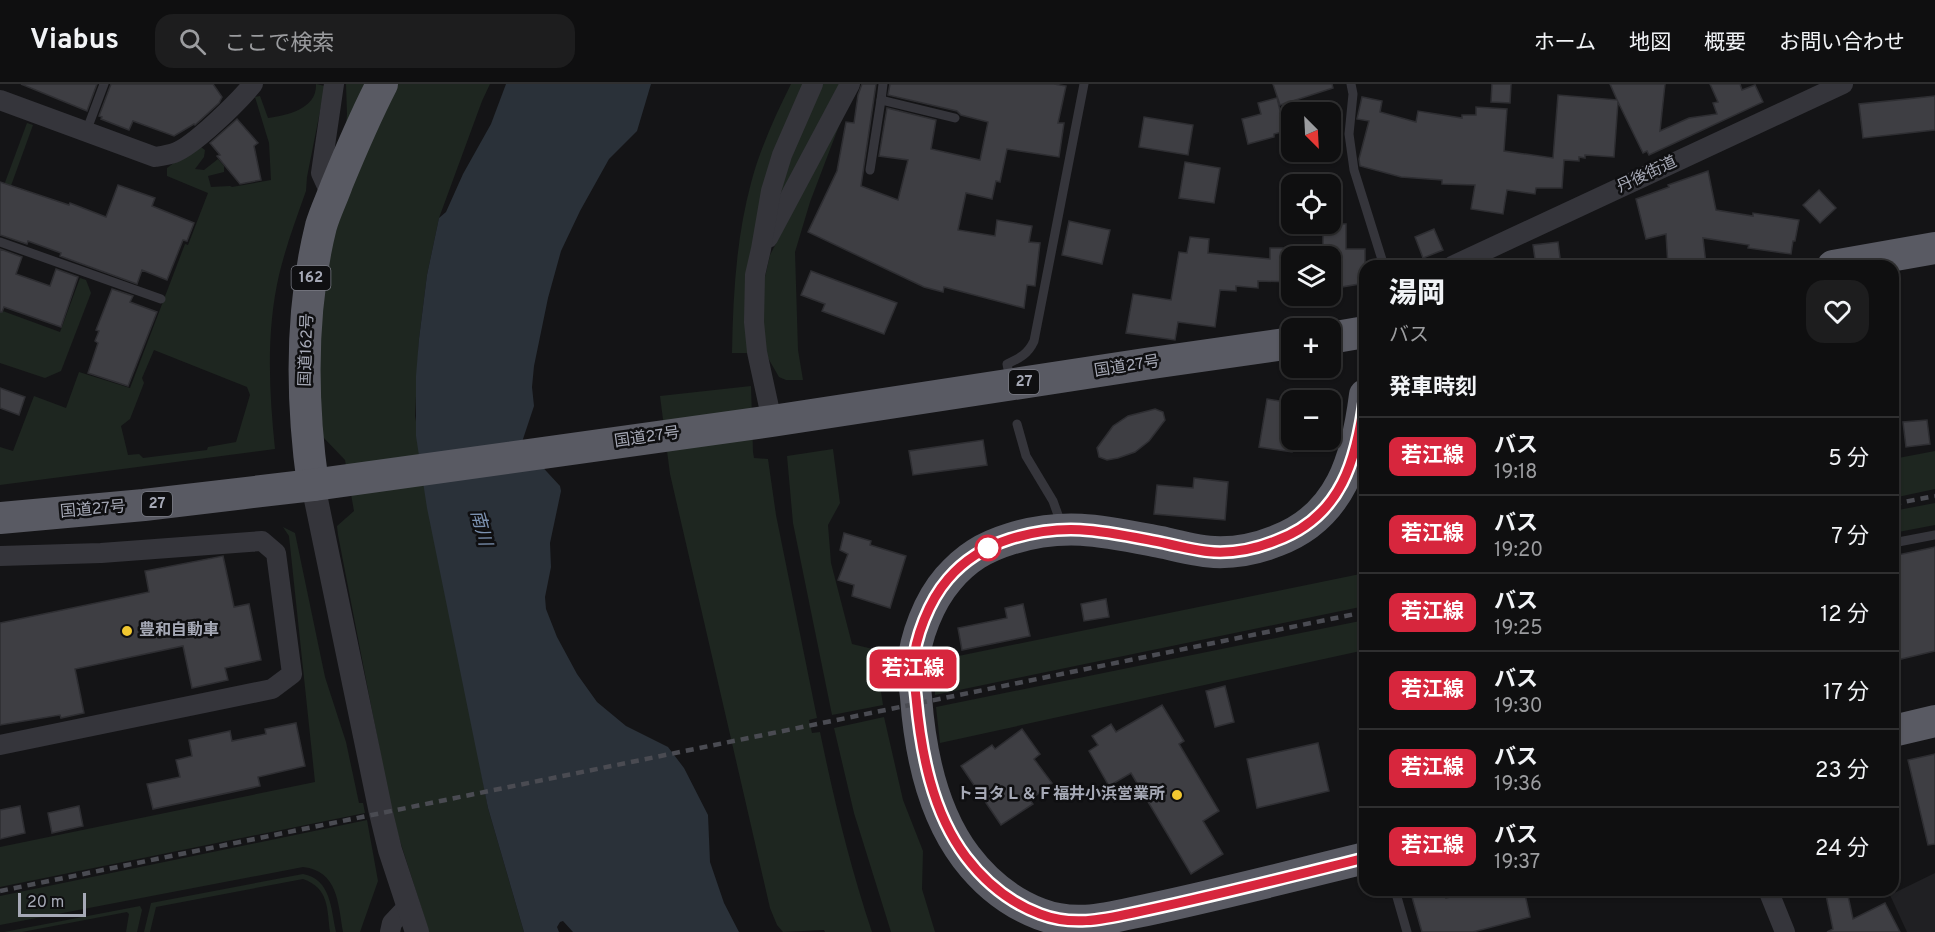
<!DOCTYPE html>
<html lang="ja">
<meta charset="utf-8">
<style>
body{margin:0;font-family:Overpass,"Noto Sans JP",sans-serif;background:#1d1d1e;color:#f1f3f6;height:100vh;display:flex;flex-direction:column;font-size:22px;white-space:nowrap}
*{box-sizing:border-box;margin:0}
p{font-size:20px;color:#9b9c9f}
.icon{flex:none;width:33px;height:33px;fill:none;stroke:currentColor;stroke-width:2;stroke-linecap:round;stroke-linejoin:round}
.map{position:relative;flex:1;overflow:hidden}
.details{position:absolute;left:1359px;top:176px;width:540px;height:636px;display:flex;flex-direction:column;background:#0f0f10;border-radius:18px;box-shadow:0 2px 4px #0004,0 0 0 2px #2f2f30}
.details>*{flex:none}
.badge{padding:0 12px;border-radius:9px;font-size:21px;line-height:39px}
.needle{width:39px;rotate:156deg}
.tools{position:absolute;left:1281px;top:18px;display:grid;gap:12px}
.tools a{display:grid;place-items:center;width:60px;height:60px;border-radius:12px;background:#0f0f10;box-shadow:0 2px 4px #0004,0 0 0 2px #2f2f30;font-size:30px}
.scale{position:absolute;left:18px;bottom:15px;width:68px;box-sizing:border-box;padding-left:6px;border:3px solid #a6a9b6;border-top:0;font-size:16px;line-height:21px;white-space:nowrap;color:#a6a9b6;-webkit-text-stroke:4px #0f0f11;paint-order:stroke}
.map>.badge{position:absolute;translate:-50% -50%;box-shadow:0 0 0 3px #fff}
h2{padding:0 30px;font-size:22px;line-height:54px}
.round{display:grid;place-items:center;flex:none;width:63px;height:63px;border-radius:18px;background:#1d1d1e}
.head{display:flex;align-items:center;justify-content:space-between;height:102px;padding:0 30px}
h1{font-size:28px;font-weight:800;line-height:45px}
ul{padding:0;list-style:none}
li{display:flex;align-items:center;gap:18px;height:78px;padding:0 30px;border-top:2px solid #2f2f30}
li div{flex:1}
li b{display:block;font-size:22px}
li em{font-style:normal}
li .badge{min-width:66px;font-weight:700;text-align:center}
header{display:flex;align-items:center;gap:36px;box-sizing:border-box;height:84px;padding:0 30px;background:#0f0f10;border-bottom:2px solid #2f2f30}
header strong{font-size:28px}
nav{display:flex;gap:33px;margin-inline-start:auto;font-size:21px}
.search{width:420px;height:54px;background:#1d1d1e;display:flex;align-items:center;gap:15px;box-sizing:border-box;padding:0 21px;border-radius:18px;color:#9b9c9f;font-size:22px}
.map>svg:first-child{display:block}
.built{fill:#202023}
.green{fill:#1e2620;fill-rule:evenodd}
.water{fill:#2a3139}
.building{fill:#3e3e43;stroke:#2e2e32;stroke-width:1.5}
.lines{fill:none;stroke-linecap:round;stroke-linejoin:round}
.service{stroke:#35353b;stroke-width:9}
.minor{stroke:#35353b;stroke-width:20}
.tertiary{stroke:#35353b;stroke-width:24}
.trunk{stroke:#595a63;stroke-width:32}
.rail{stroke:#4a4b52;stroke-width:4.5;stroke-dasharray:8 6;stroke-linecap:butt}
.line-casing{stroke:#fff;stroke-width:14}
.line{stroke:#d7263d;stroke-width:9}
.stop-dot{fill:#fff;stroke:#d7263d;stroke-width:3}
.poi-dot{fill:#f1c730;stroke:#0f0f11;stroke-width:2}
.labels{text-anchor:middle;dominant-baseline:central;stroke-width:5;stroke-linejoin:round;paint-order:stroke}
.shield{fill:#0f0f11;stroke:#797b84;stroke-width:1.5}
.shield-label{font-size:15px;font-weight:bold;fill:#a6a9b6}
.street-label{font-size:16px;fill:#a6a9b6;stroke:#0f0f11}
.poi-label{font-size:16px;font-weight:bold;fill:#a6a9b6;stroke:#0f0f11;text-anchor:start}
.water-label{font-size:18px;font-style:italic;fill:#7c92b1;stroke:#0f0f11}
</style>
<header>
<strong>Viabus</strong>
<div class="search"><svg class="icon" aria-label="search" viewBox="0 0 24 24"><circle cx="10" cy="10" r="6"/><path d="M15 15l6 6"/></svg>ここで検索</div>
<nav><a>ホーム</a><a>地図</a><a>概要</a><a>お問い合わせ</a></nav>
</header>
<div class="map">
<svg width="1935" height="848" viewBox="0 0 1935 848">
<rect width="100%" height="100%" fill="#141416"/>
<polygon class="built" points="1935,789 1935,848 1907,848 1890,811"/>
<g class="green">
<path d="M316,0L325,2L307,93L306,107C296,135 286,162 279,191C266,248 269,307 275,365L0,401V363L13,367L34,312L66,324L79,288L130,304L185,160L188,161L208,109L167,92V84L198,61L205,66L204,73L195,85L204,86L218,75L224,82V88L208,92L211,103L230,102L232,103L271,96L269,59L255,13L260,12L268,34C288,31 317,25 316,0ZM154,266L247,303L250,311L236,358L208,363L207,366L143,374L139,370L128,371L121,342L130,335L144,299L142,294Z"/>
<polygon points="346,0 370,0 345,52 347,30"/>
<polygon points="395,0 490,0 482,17 439,134 427,191 419,255 415,332 488,724 524,848 429,848 393,735 338,451 337,442 354,427 345,376 323,353 319,292 321,229 333,145"/>
<path d="M791,0H805L788,34L748,269H732C733,212 736,155 751,99C760,65 775,32 791,0Z"/>
<polygon points="823,0 843,0 774,133 789,76"/>
<polygon points="845,26 810,118 795,168 798,266 803,296 786,296 779,293 764,267 764,197 770,171"/>
<polygon points="27,39 33,41 0,132 0,112"/>
<polygon points="80,194 86,196 91,209 61,287 45,294 0,279 0,226 60,248"/>
<path d="M751,302L753,368L754,374L768,375L776,431L817,634L809,636L812,649L820,648C834,716 850,782 872,848H825L824,846L783,848L777,841L770,824L670,390L660,312Z"/>
<polygon points="833,365 840,419 828,441 831,479 852,560 881,567 880,601 883,621 832,631 793,439 787,372"/>
<polygon points="1935,367 1935,405 1893,414 1893,375"/>
<polygon points="1935,419 1935,441 1893,449 1893,427"/>
<polygon points="283,443 295,449 325,593 346,658 359,719 363,719 365,729 0,803 0,763 315,698 289,452"/>
<polygon points="1365,489 1365,522 935,611 934,577"/>
<polygon points="1365,536 1365,566 940,659 936,623"/>
<polygon points="884,633 903,716 923,767 922,805 935,848 891,848 854,729 834,644"/>
<path d="M367,736L378,797L360,848H343C338,819 338,787 303,783L0,841V812Z"/>
<path d="M303,790C331,795 331,825 336,848H330C327,824 329,804 303,795L156,823L150,848H144L151,819Z"/>
<polygon points="140,822 142,826 137,848 126,848 129,830 127,828 22,848 4,848"/>
</g>
<polygon class="water" points="506,0 651,0 637,47 609,75 580,127 561,167 548,214 534,282 532,303 534,322 522,358 524,363 560,402 561,407 550,459 551,483 545,513 546,525 557,553 577,590 597,618 626,642 668,663 684,684 708,731 710,778 724,819 739,848 573,848 563,837 560,838 557,843 559,848 524,848 488,724 427,424 416,352 416,292 419,255 427,191 439,134 446,128 463,90 491,40"/>
<g class="building">
<polygon points="21,0 97,0 87,27"/>
<polygon points="111,0 213,0 222,13 219,19 195,41 194,40 174,52 133,37 129,46 101,35 102,33 99,32"/>
<polygon points="862,0 876,0 861,102 898,116 908,76 879,72 887,24 936,36 931,65 980,76 988,38 961,31 957,27 888,11 890,0 1054,0 1066,2 1058,39 1064,39 1059,73 1007,65 1000,98 996,97 992,115 966,109 958,146 995,152 997,136 1032,142 1029,158 1040,159 1035,202 1027,201 1024,224 944,203 943,208 924,203 808,148 837,87 846,38 854,39 858,11"/>
<polygon points="1273,0 1332,0 1333,4 1280,21"/>
<polygon points="1492,0 1511,0 1510,19 1491,18"/>
<polygon points="1610,0 1665,0 1660,47 1689,34 1717,30 1713,19 1718,18 1710,0 1740,0 1742,6 1755,1 1763,18 1649,71 1647,67 1643,69 1618,18 1614,73 1585,71 1585,74 1579,73 1579,77 1564,76 1562,104 1536,104 1535,110 1507,106 1503,130 1471,125 1475,101 1442,100 1442,96 1401,93 1360,82 1359,75 1369,37 1357,35 1362,13 1382,17 1380,28 1416,38 1418,27 1462,34 1462,31 1476,31 1476,23 1507,25 1504,67 1553,74 1558,11 1617,16"/>
<polygon points="1935,12 1935,46 1863,54 1859,20"/>
<polygon points="1277,14 1285,47 1274,50 1274,53 1248,60 1242,35 1261,30 1258,19"/>
<polygon points="1144,33 1193,41 1188,71 1139,63"/>
<polygon points="237,35 258,59 254,62 261,96 240,100 217,72 220,71 210,59"/>
<polygon points="1185,78 1220,84 1214,119 1179,114"/>
<polygon points="1708,87 1716,126 1753,132 1753,129 1799,136 1795,157 1793,157 1791,170 1748,164 1749,161 1703,154 1706,180 1668,182 1666,150 1646,155 1636,115 1669,103 1668,101"/>
<polygon points="0,98 69,121 70,119 106,133 118,101 155,114 152,122 194,139 187,157 183,156 167,196 142,186 137,200 60,172 61,169 28,157 27,160 0,151"/>
<polygon points="1819,106 1836,124 1820,139 1803,121"/>
<polygon points="1069,137 1110,146 1102,180 1062,171"/>
<polygon points="1323,140 1346,140 1346,165 1365,165 1365,199 1330,205 1330,172 1323,172"/>
<polygon points="1434,145 1443,166 1423,174 1415,153"/>
<polygon points="1190,153 1209,155 1208,169 1270,175 1270,164 1292,164 1292,198 1258,197 1258,204 1236,202 1236,207 1220,206 1215,243 1178,238 1175,256 1126,249 1133,210 1171,216 1179,168 1187,169"/>
<polygon points="1558,158 1561,182 1536,182 1533,161"/>
<polygon points="0,165 22,173 16,190 50,202 56,185 78,193 61,243 4,223 2,228 0,228"/>
<polygon points="811,187 897,219 884,250 822,227 825,220 801,211"/>
<polygon points="112,205 133,212 130,218 157,228 128,302 88,289 98,259 95,257 99,247 96,246"/>
<polygon points="0,304 25,313 19,331 0,324"/>
<polygon points="1267,315 1292,319 1292,368 1259,363"/>
<polygon points="1155,325 1163,328 1165,336 1149,357 1135,368 1118,374 1107,376 1099,373 1097,364 1113,342 1128,332"/>
<polygon points="1927,336 1930,360 1906,363 1903,338"/>
<polygon points="983,356 987,381 913,391 909,367"/>
<polygon points="1194,394 1228,398 1225,436 1154,430 1157,401 1193,404"/>
<polygon points="844,449 871,457 870,461 906,472 890,524 852,512 854,501 838,496 848,470 840,466"/>
<polygon points="1935,463 1935,567 1893,577 1893,472"/>
<polygon points="223,472 234,523 249,520 261,576 225,584 228,596 192,604 183,562 75,585 84,629 61,634 60,631 0,641 0,539 149,508 145,487"/>
<polygon points="1106,515 1109,533 1084,537 1081,520"/>
<polygon points="1023,520 1030,552 962,566 958,544 1007,534 1005,524"/>
<polygon points="1225,602 1234,638 1215,643 1206,607"/>
<polygon points="1162,621 1184,657 1179,660 1219,727 1203,737 1223,770 1191,790 1131,689 1109,702 1089,667 1098,661 1092,652 1111,640 1116,648"/>
<polygon points="296,639 305,682 258,693 260,702 153,725 147,700 180,693 176,676 192,672 189,656 230,647 232,657 266,650 265,645"/>
<polygon points="1022,645 1040,670 1034,675 1052,699 1030,716 1033,720 1001,741 961,682 992,661 995,665"/>
<polygon points="1318,659 1329,707 1257,724 1247,675"/>
<polygon points="1935,670 1935,760 1928,761 1908,676"/>
<polygon points="20,722 25,749 0,755 0,726"/>
<polygon points="79,722 83,742 52,749 48,729"/>
<polygon points="1410,806 1444,806 1446,814 1476,806 1524,806 1530,833 1473,848 1422,848"/>
<polygon points="1847,807 1853,835 1885,819 1900,848 1827,848 1833,845 1826,811"/>
</g>
<g class="lines">
<g class="service">
<polyline points="883,0 881,16 955,34"/>
<polyline points="1351,0 1353,10 1349,50 1354,86 1384,182"/>
<polyline points="86,48 104,0"/>
<polyline points="870,86 881,16"/>
<polyline points="0,158 161,215"/>
<path d="M1008,285L1007,280C1020,274 1028,270 1034,257L1084,0"/>
<polyline points="1017,340 1026,372 1053,417 1062,442"/>
<polyline points="1893,459 1935,451"/>
<polyline points="1395,806 1407,848"/>
</g>
<g class="minor">
<path d="M0,16L155,73C161,72 168,71 174,69C194,62 239,17 253,0"/>
<polyline points="332,113 321,89 334,0"/>
<polyline points="768,154 850,0"/>
<polyline points="1452,182 1843,0"/>
<polyline points="772,337 757,268 754,238 755,191 761,165 771,107 782,71 813,0"/>
<polyline points="0,472 101,469 262,457 276,469 292,590 272,605 0,661"/>
<polyline points="1768,806 1785,848"/>
<polyline points="390,848 392,839 408,822"/>
</g>
<polyline class="tertiary" points="313,401 381,729 390,766 417,848"/>
<g class="trunk">
<polyline points="1833,182 1935,164"/>
<polyline points="1330,254 1365,248"/>
<path d="M1365,311C1357,374 1341,433 1276,457C1256,465 1236,469 1214,468C1198,467 1181,463 1165,459C1108,448 1067,437 1010,455C984,463 966,474 948,495C929,517 915,553 913,582C913,592 915,603 916,613C920,668 932,728 966,773C985,798 1011,819 1040,830C1071,842 1101,836 1132,829C1210,813 1288,793 1365,774"/>
<path d="M313,401C301,315 300,227 321,142C325,128 332,114 337,100C351,66 365,33 382,0"/>
<polyline points="0,434 144,421 313,401 772,337 1145,280 1292,259"/>
<polyline points="1893,647 1935,637"/>
</g>
<g class="rail">
<polyline points="1893,420 1935,412"/>
<polyline points="0,807 1365,528"/>
</g>
</g>
<g class="lines">
<g class="line-casing">
<path id="line" d="M1365,311C1357,375 1342,433 1275,457C1255,465 1235,469 1214,468C1198,467 1181,463 1164,459C1107,448 1067,437 1010,455C985,463 965,475 948,495C929,517 915,553 913,582C913,592 915,603 916,613C921,668 932,728 966,773C985,798 1011,819 1040,830C1071,842 1101,836 1133,829C1210,813 1288,793 1365,774"/>
</g>
<use href="#line" class="line"/>
</g>
<circle class="stop-dot" cx="988" cy="464" r="12"/>
<g class="poi-dot">
<circle cx="127" cy="547" r="6"/>
<circle cx="1177" cy="711" r="6"/>
</g>
<g class="labels">
<g class="shield">
<rect x="291.5" y="182" width="39" height="24" rx="4.5"/>
<rect x="1009" y="286" width="30" height="24" rx="4.5"/>
<rect x="142" y="408" width="30" height="24" rx="4.5"/>
</g>
<g class="shield-label">
<text x="311" y="194">162</text>
<text x="1024" y="298">27</text>
<text x="157" y="420">27</text>
</g>
<g class="street-label">
<text transform="translate(1647 91) rotate(-25)">丹後街道</text>
<text transform="translate(307 266) rotate(-88)">国道162号</text>
<text transform="translate(1127 283) rotate(-9)">国道27号</text>
<text transform="translate(647 354) rotate(-8)">国道27号</text>
<text transform="translate(93 426) rotate(-5)">国道27号</text>
</g>
<g class="poi-label">
<text x="139" y="547">豊和自動車</text>
<text x="1165" y="711" text-anchor="end">トヨタＬ＆Ｆ福井小浜営業所</text>
</g>
<g class="water-label">
<text transform="translate(480 444) rotate(75)">南川</text>
</g>
</g>
</svg>
<div class="tools">
<a><svg class="needle" viewBox="-14 -14 28 28"><path d="M0-13l5 13h-10z" fill="#e53935"/><path d="M0 13l5-13h-10z" fill="#9b9c9f"/></svg></a>
<a><svg class="icon" aria-label="locate" viewBox="0 0 24 24"><circle cx="12" cy="12" r="6"/><path d="M12 2v4M12 18v4M2 12h4M18 12h4"/></svg></a>
<a><svg class="icon" aria-label="layers" viewBox="0 0 24 24"><path d="M12 4l9 5-9 5-9-5zM3 14l9 5 9-5"/></svg></a>
<a>+</a>
<a>−</a>
</div>
<div class="scale">20 m</div>
<b class="badge" style="left:913px;top:585px;background:#d7263d;color:#fff">若江線</b>
<section class="details">
<div class="head"><div><h1>湯岡</h1><p>バス</p></div><a class="round"><svg class="icon" aria-label="heart" viewBox="0 0 24 24"><path d="M12 20l-8-8c-3-5 5-10 8-4 3-6 11-1 8 4z"/></svg></a></div>
<h2>発車時刻</h2>
<ul>
<li><span class="badge" style="background:#d7263d;color:#fff">若江線</span><div><b>バス</b><p>19:18</p></div><em>5 分</em></li>
<li><span class="badge" style="background:#d7263d;color:#fff">若江線</span><div><b>バス</b><p>19:20</p></div><em>7 分</em></li>
<li><span class="badge" style="background:#d7263d;color:#fff">若江線</span><div><b>バス</b><p>19:25</p></div><em>12 分</em></li>
<li><span class="badge" style="background:#d7263d;color:#fff">若江線</span><div><b>バス</b><p>19:30</p></div><em>17 分</em></li>
<li><span class="badge" style="background:#d7263d;color:#fff">若江線</span><div><b>バス</b><p>19:36</p></div><em>23 分</em></li>
<li><span class="badge" style="background:#d7263d;color:#fff">若江線</span><div><b>バス</b><p>19:37</p></div><em>24 分</em></li>
</ul>
</section>
</div>
